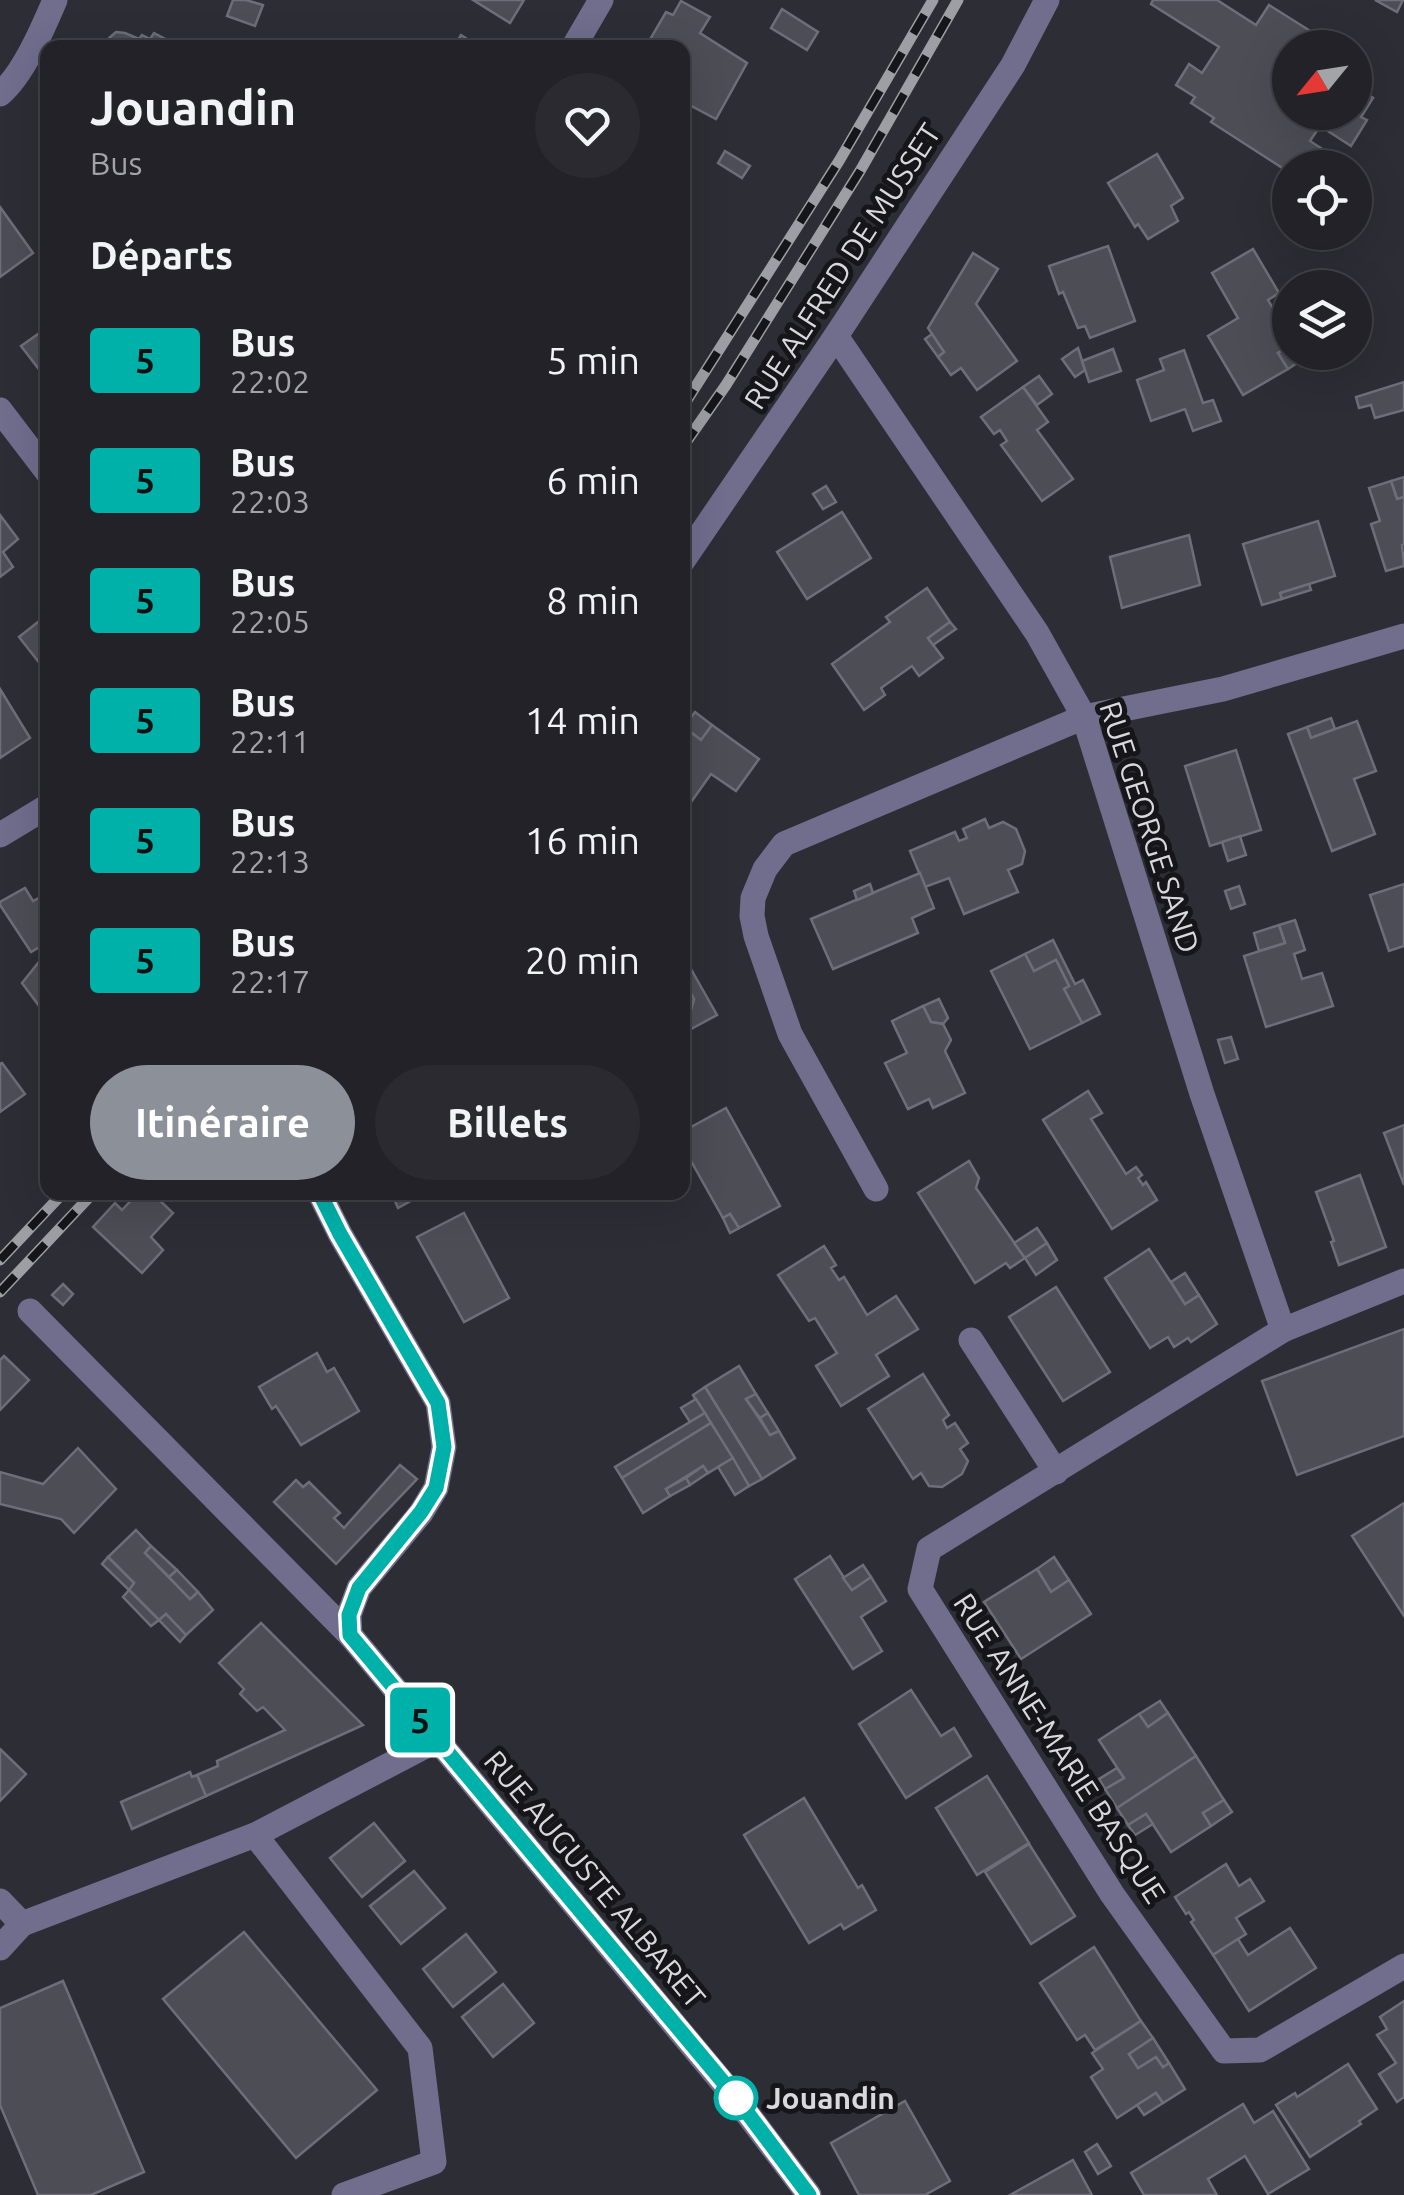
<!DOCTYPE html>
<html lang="fr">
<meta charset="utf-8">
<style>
body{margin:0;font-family:Ubuntu,sans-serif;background:#2a2a30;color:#f1f3f6;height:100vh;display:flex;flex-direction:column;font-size:38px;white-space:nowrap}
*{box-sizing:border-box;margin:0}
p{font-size:32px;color:#a2a4a8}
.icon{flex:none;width:55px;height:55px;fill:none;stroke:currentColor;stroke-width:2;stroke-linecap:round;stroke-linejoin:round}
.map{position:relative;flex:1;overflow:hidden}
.panel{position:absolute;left:40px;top:40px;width:650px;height:1160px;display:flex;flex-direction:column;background:#222228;border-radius:20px;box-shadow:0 10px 40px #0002,0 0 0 2px #3f3f45}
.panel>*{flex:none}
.badge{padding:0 20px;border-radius:8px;font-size:35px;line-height:65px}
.needle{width:65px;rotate:240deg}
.buttons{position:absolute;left:1272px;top:30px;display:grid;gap:20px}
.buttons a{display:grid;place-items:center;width:100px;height:100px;border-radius:50%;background:#222228;box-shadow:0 10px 40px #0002,0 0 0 2px #3f3f45;font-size:50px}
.map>.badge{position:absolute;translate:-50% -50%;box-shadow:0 0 0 5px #fff}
h2{padding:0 50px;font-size:38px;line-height:90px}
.round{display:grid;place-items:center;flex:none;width:105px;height:105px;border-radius:52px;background:#2a2a30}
.headline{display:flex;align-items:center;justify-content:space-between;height:170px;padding:0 50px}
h1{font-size:48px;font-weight:700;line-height:75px}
.action{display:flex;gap:20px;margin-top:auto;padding:20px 50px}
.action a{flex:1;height:115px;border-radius:60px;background:#8c9099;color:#fff;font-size:40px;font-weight:700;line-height:115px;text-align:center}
.action a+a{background:#2a2a30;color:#f1f3f6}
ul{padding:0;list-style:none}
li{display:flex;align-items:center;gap:30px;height:120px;padding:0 50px}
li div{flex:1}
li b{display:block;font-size:38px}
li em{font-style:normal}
li .badge{min-width:110px;font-weight:700;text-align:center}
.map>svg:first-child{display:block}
.building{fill:#4d4d56;stroke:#6e6d78;stroke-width:2.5}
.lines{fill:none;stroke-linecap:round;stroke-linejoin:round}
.minor{stroke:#706d8d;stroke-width:25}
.rail-casing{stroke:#9e9ea5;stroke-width:11}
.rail{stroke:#161519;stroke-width:8;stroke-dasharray:22;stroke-linecap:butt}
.line-casing{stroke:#fff;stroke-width:22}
.line{stroke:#00b1aa;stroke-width:15}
.stop-dot{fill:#fff;stroke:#00b1aa;stroke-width:5}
.labels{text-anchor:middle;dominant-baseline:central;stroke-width:10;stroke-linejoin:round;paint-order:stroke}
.street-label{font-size:30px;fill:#d9d8de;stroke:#161519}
.stop-label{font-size:30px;font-weight:bold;fill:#d9d8de;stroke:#161519;text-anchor:start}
</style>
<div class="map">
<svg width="1404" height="2195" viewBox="0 0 1404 2195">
<rect width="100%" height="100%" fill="#2d2d35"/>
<g class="building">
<polygon points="233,0 246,0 263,5 255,26 227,16"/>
<polygon points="473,0 524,0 510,23"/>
<polygon points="1153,0 1217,0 1256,25 1269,5 1331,44 1328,48 1290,48 1290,112 1355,112 1355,87 1373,98 1361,117 1367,120 1351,146 1320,126 1310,141 1347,165 1345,168 1290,168 1290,173 1211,122 1214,118 1191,103 1195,97 1176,85 1189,64 1202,73 1219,47 1151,4"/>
<polygon points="1375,0 1403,0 1397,12"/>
<polygon points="681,1 710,17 700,33 747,63 716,119 682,101 682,48 645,48 666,12 673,15"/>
<polygon points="782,9 818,32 807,50 771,28"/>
<polygon points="116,32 125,33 139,39 142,35 150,39 154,33 183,48 104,48 109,38"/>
<polygon points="461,35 481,48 453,48"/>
<polygon points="725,151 750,166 742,178 718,163"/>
<polygon points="1157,154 1183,198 1171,206 1178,221 1148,239 1138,224 1135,227 1108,183"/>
<polygon points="0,207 33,253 0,277"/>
<polygon points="1108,246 1135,321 1090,338 1085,326 1078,328 1063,292 1059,294 1049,266"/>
<polygon points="1253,249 1279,293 1268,300 1290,336 1290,346 1278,353 1288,369 1243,395 1208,336 1238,318 1212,273"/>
<polygon points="973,253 998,269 976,304 1017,361 977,390 961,368 951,375 938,357 944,352 928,328"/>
<polygon points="48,327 48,381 21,346"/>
<polygon points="932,334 944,352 938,357 925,339"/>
<polygon points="1290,346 1290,352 1300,352 1303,359 1288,369 1278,353"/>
<polygon points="1078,348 1085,370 1075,377 1062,359"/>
<polygon points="1113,349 1121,371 1089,382 1082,361"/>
<polygon points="1184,350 1203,403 1213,400 1221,421 1193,431 1185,409 1151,421 1137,380 1164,370 1160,359"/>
<polygon points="1039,376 1052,394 1037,405 1023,387"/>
<polygon points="1404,382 1404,410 1375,418 1371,405 1359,408 1356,397"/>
<polygon points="1023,387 1048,422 1037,430 1073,479 1042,501 1001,445 1007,441 1000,430 994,434 981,417"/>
<polygon points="1404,477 1404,497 1397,499 1391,481"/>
<polygon points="1391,481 1397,499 1404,497 1404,544 1402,545 1404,566 1386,571 1371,524 1380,521 1369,488"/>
<polygon points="826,486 836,502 823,509 813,494"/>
<polygon points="842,512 871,558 807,599 777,552"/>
<polygon points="0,515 18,539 3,552 13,567 0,577"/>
<polygon points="1318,521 1335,576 1280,593 1282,599 1262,605 1243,544"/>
<polygon points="1189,535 1200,585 1122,608 1110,557"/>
<polygon points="1309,584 1311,590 1282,599 1280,593"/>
<polygon points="927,588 950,622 928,638 943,658 919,676 912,666 881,688 885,695 864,710 832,664 890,622 886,617"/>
<polygon points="48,614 48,674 19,637"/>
<polygon points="950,622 956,629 933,645 928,638"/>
<polygon points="0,689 30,738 0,758"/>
<polygon points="695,712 712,725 701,740 684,727"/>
<polygon points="1331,718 1335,729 1311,738 1307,727"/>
<polygon points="1357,721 1376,771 1354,779 1375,834 1332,851 1288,734 1307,727 1311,738"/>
<polygon points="712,725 759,759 736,791 711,774 684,812 682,730 684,727 701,740"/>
<polygon points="1236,750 1261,830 1210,846 1185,766"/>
<polygon points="985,819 989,828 1003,822 1016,829 1025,851 1022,864 1008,870 1018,892 964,914 949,878 925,887 910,851 955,832 959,841 967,838 963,829"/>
<polygon points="1240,836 1246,855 1228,861 1222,842"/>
<polygon points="920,873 934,908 912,918 918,933 833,969 811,919"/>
<polygon points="870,884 873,893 857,900 854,891"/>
<polygon points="1404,884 1404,946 1389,951 1370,895"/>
<polygon points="1239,886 1245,904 1231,909 1225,891"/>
<polygon points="25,888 33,901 48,893 48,942 31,952 0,905 0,902"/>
<polygon points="1295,920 1305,950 1294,954 1302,979 1322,973 1333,1006 1266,1027 1244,956 1285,943 1279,925"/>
<polygon points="1279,925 1285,943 1259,951 1254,933"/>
<polygon points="1053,940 1075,984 1083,980 1100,1014 1082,1023 1064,989 1069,986 1056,960 1034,971 1025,954"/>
<polygon points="46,953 48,954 48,1018 22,983"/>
<polygon points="1025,954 1034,971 1056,960 1069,986 1064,989 1082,1023 1030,1049 991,971"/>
<polygon points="687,962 717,1015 682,1034 682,1020 689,1017 694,999 682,978 682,964"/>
<polygon points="682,978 694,999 689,1017 682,1020"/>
<polygon points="939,999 948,1018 943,1024 931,1022 923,1006"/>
<polygon points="923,1006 931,1022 943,1024 951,1040 945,1051 965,1093 933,1108 929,1099 908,1109 885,1063 907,1053 892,1021"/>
<polygon points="1231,1037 1238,1059 1225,1063 1218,1040"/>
<polygon points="2,1063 25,1094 0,1112 0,1064"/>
<polygon points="1088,1091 1102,1113 1091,1119 1126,1174 1136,1167 1142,1175 1138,1178 1143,1185 1146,1182 1157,1200 1112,1229 1043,1120"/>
<polygon points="726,1108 780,1206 739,1228 730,1214 723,1218 682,1145 682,1132"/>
<polygon points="1404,1125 1404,1185 1384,1133"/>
<polygon points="969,1161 979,1178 976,1188 1025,1258 1010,1268 1006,1263 975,1283 918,1193"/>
<polygon points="1360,1175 1386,1247 1339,1265 1331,1242 1334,1241 1316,1192"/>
<polygon points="139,1192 151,1192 173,1213 151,1237 163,1250 142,1273 93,1227 115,1203 122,1210"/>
<polygon points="391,1192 427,1192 398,1208"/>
<polygon points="464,1213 509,1298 464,1322 417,1237"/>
<polygon points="730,1214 739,1228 730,1233 723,1218"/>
<polygon points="1037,1228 1047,1243 1025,1258 1014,1243"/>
<polygon points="1047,1243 1057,1260 1036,1275 1025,1258"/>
<polygon points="824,1246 836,1265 831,1268 839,1280 844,1277 867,1315 896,1296 918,1329 876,1355 889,1376 841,1406 816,1366 837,1353 815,1318 809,1321 778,1275"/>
<polygon points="1149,1249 1185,1304 1199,1295 1217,1324 1191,1342 1188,1338 1174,1347 1168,1337 1150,1348 1105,1278"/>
<polygon points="1185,1273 1199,1295 1185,1304 1171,1282"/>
<polygon points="63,1284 73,1294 63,1305 52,1295"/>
<polygon points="1056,1287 1110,1372 1063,1401 1009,1317"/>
<polygon points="1404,1329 1404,1436 1297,1475 1262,1381"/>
<polygon points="317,1353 327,1372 334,1368 359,1411 301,1445 276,1406 272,1409 259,1387"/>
<polygon points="4,1356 29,1380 0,1410 0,1360"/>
<polygon points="739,1366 756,1394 746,1399 770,1435 779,1431 795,1458 762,1479 705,1387"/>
<polygon points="923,1374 949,1415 943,1420 947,1428 955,1423 968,1443 960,1449 968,1461 962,1474 942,1487 929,1486 921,1473 913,1479 868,1409"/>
<polygon points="705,1387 762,1479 749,1486 693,1395"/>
<polygon points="756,1394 768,1413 760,1418 746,1399"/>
<polygon points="696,1399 705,1413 690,1422 681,1408"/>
<polygon points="705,1413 711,1423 622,1478 615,1467"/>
<polygon points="768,1413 779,1431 770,1435 760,1418"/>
<polygon points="711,1423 733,1458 708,1473 703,1466 666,1489 670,1496 643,1513 622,1478"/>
<polygon points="78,1448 116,1489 74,1533 61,1519 0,1504 0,1472 43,1484"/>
<polygon points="733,1458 749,1486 735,1495 718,1467"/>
<polygon points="400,1465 417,1479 336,1564 274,1502 296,1480 303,1487 309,1482 340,1513 334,1518 344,1528"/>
<polygon points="703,1466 708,1473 690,1485 686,1478"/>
<polygon points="686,1478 690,1485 670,1496 666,1489"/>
<polygon points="1404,1503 1404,1616 1352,1536"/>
<polygon points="136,1530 151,1546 145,1553 190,1599 198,1592 213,1610 186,1635 166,1614 159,1620 129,1590 134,1583 108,1557"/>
<polygon points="151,1546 177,1570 169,1577 145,1553"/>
<polygon points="830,1556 852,1590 871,1577 886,1601 861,1617 882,1651 853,1669 795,1579"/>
<polygon points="108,1557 134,1583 129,1590 102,1564"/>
<polygon points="1054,1557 1069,1580 1051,1592 1037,1569"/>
<polygon points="863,1565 871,1577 852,1590 843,1578"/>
<polygon points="1037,1569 1051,1592 1069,1580 1091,1614 1021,1659 984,1602"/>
<polygon points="177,1570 198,1592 190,1599 169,1577"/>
<polygon points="129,1590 159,1620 151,1626 123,1597"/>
<polygon points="166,1614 186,1635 180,1642 159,1620"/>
<polygon points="261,1623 363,1725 206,1796 197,1775 218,1766 217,1761 285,1730 263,1707 257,1711 240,1694 244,1689 219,1663"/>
<polygon points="911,1690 941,1736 954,1728 971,1756 906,1798 859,1724"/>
<polygon points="1160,1701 1168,1713 1148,1727 1139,1714"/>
<polygon points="1168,1713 1196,1756 1117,1808 1105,1789 1124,1778 1099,1740 1139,1714 1148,1727"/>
<polygon points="0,1749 26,1774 0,1801"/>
<polygon points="1196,1756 1224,1800 1203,1813 1211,1826 1171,1852 1146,1814 1128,1825 1117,1808"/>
<polygon points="1117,1768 1124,1778 1105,1789 1099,1779"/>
<polygon points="190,1772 192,1777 197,1775 206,1796 132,1829 121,1802"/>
<polygon points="987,1776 1029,1843 977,1875 936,1808"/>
<polygon points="804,1798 858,1888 862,1885 876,1910 844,1929 841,1924 809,1943 744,1835"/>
<polygon points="1224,1800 1232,1812 1211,1826 1203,1813"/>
<polygon points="1146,1814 1153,1824 1135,1835 1128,1825"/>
<polygon points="374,1823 405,1861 362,1897 330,1858"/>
<polygon points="1029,1844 1075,1916 1031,1944 985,1872"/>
<polygon points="1226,1864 1239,1886 1250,1879 1264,1901 1236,1918 1246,1934 1213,1955 1191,1922 1194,1920 1189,1912 1186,1914 1175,1897"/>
<polygon points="414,1871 445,1908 401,1944 370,1906"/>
<polygon points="1290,1928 1316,1968 1249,2011 1213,1955 1238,1939 1248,1955"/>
<polygon points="244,1932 377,2090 296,2158 163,1999"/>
<polygon points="466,1934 496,1972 453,2007 423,1969"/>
<polygon points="1094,1947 1141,2021 1095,2050 1085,2035 1077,2040 1040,1983"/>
<polygon points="63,1981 144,2172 91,2195 38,2195 0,2105 0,2008"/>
<polygon points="503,1984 534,2023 493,2057 462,2017"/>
<polygon points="1404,2001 1404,2097 1397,2102 1379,2074 1396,2063 1377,2035 1387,2029 1380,2017"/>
<polygon points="1141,2021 1153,2038 1129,2054 1138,2068 1156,2057 1163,2067 1169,2063 1185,2089 1163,2103 1156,2093 1117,2118 1091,2077 1103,2069 1092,2053"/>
<polygon points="1153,2038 1169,2063 1163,2067 1156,2057 1138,2068 1129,2054"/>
<polygon points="1348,2064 1377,2109 1359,2121 1361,2124 1310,2157 1276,2105 1295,2093 1297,2097"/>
<polygon points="1156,2093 1163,2103 1144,2115 1137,2105"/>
<polygon points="905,2101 950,2181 925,2195 859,2195 831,2143"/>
<polygon points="1243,2104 1254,2123 1273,2111 1309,2169 1268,2194 1245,2156 1208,2179 1217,2195 1144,2195 1131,2173"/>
<polygon points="1097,2144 1111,2166 1098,2174 1085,2152"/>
<polygon points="1073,2160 1092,2195 1010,2195"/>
</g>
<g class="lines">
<g class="minor">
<polyline points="573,48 601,0"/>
<path d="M0,94C23,75 43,28 55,0"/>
<polyline points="836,336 1037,633 1084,717 1202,1094 1283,1330"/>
<polyline points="0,410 48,473"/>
<polyline points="682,562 836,336 1013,65 1047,0"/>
<polyline points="0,835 48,806"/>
<polyline points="876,1189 790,1034 756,936 752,916 753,898 765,869 784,844 1084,717 1223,689 1404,636"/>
<polyline points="319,1192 340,1234 438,1403 444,1447 436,1488 421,1513 359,1588 349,1615 350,1635"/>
<polyline points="1404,1281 1283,1330 929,1549 920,1589 1112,1894 1224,2051 1260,2050 1404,1966"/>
<polyline points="30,1311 350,1635 733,2095 809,2195"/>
<polyline points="971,1340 1056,1472"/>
<polyline points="0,1901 22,1924 255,1835"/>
<polyline points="0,1948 22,1924"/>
<polyline points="344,2195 434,2162 420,2048 255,1835 437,1740"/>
</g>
<g class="rail-casing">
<g id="rail">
<polyline points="682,408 839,161 933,0"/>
<polyline points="682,448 726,385 860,171 958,0"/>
<polyline points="0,1260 64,1192"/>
<polyline points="0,1292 94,1192"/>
</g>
</g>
<use href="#rail" class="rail"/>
</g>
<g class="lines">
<g class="line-casing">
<polyline id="line" points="319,1192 340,1234 438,1403 444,1447 436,1488 421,1512 359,1588 349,1615 350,1635 734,2095 809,2195"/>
</g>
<use href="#line" class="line"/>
</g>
<circle class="stop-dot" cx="736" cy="2098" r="20"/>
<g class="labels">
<g class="street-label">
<text transform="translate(842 266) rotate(-57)">RUE ALFRED DE MUSSET</text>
<text transform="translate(1150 827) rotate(72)">RUE GEORGE SAND</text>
<text transform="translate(1060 1748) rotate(57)">RUE ANNE-MARIE BASQUE</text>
<text transform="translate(595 1879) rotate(50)">RUE AUGUSTE ALBARET</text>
</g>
<g class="stop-label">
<text x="766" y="2098">Jouandin</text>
</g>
</g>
</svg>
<div class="buttons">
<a><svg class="needle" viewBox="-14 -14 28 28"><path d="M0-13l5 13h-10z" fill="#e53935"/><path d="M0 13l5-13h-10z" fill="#a2a4a8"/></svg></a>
<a><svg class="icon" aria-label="locate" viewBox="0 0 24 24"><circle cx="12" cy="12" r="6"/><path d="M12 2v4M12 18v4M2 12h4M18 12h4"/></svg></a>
<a><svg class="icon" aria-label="layers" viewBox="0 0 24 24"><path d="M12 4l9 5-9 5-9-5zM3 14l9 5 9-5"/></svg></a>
</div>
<b class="badge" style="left:420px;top:1720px;background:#00b1aa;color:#111">5</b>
<section class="panel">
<div class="headline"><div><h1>Jouandin</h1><p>Bus</p></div><a class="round"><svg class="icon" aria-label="heart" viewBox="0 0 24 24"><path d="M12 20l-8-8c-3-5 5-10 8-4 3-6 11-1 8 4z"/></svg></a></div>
<h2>Départs</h2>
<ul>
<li><span class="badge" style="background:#00b1aa;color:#111">5</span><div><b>Bus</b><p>22:02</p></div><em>5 min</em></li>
<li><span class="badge" style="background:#00b1aa;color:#111">5</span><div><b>Bus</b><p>22:03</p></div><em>6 min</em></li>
<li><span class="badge" style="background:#00b1aa;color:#111">5</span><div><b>Bus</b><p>22:05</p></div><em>8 min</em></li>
<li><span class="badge" style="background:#00b1aa;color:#111">5</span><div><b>Bus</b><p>22:11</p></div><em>14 min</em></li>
<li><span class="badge" style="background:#00b1aa;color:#111">5</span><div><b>Bus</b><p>22:13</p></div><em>16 min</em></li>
<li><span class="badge" style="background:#00b1aa;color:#111">5</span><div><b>Bus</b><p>22:17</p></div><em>20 min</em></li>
</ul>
<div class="action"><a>Itinéraire</a><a>Billets</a></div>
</section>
</div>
